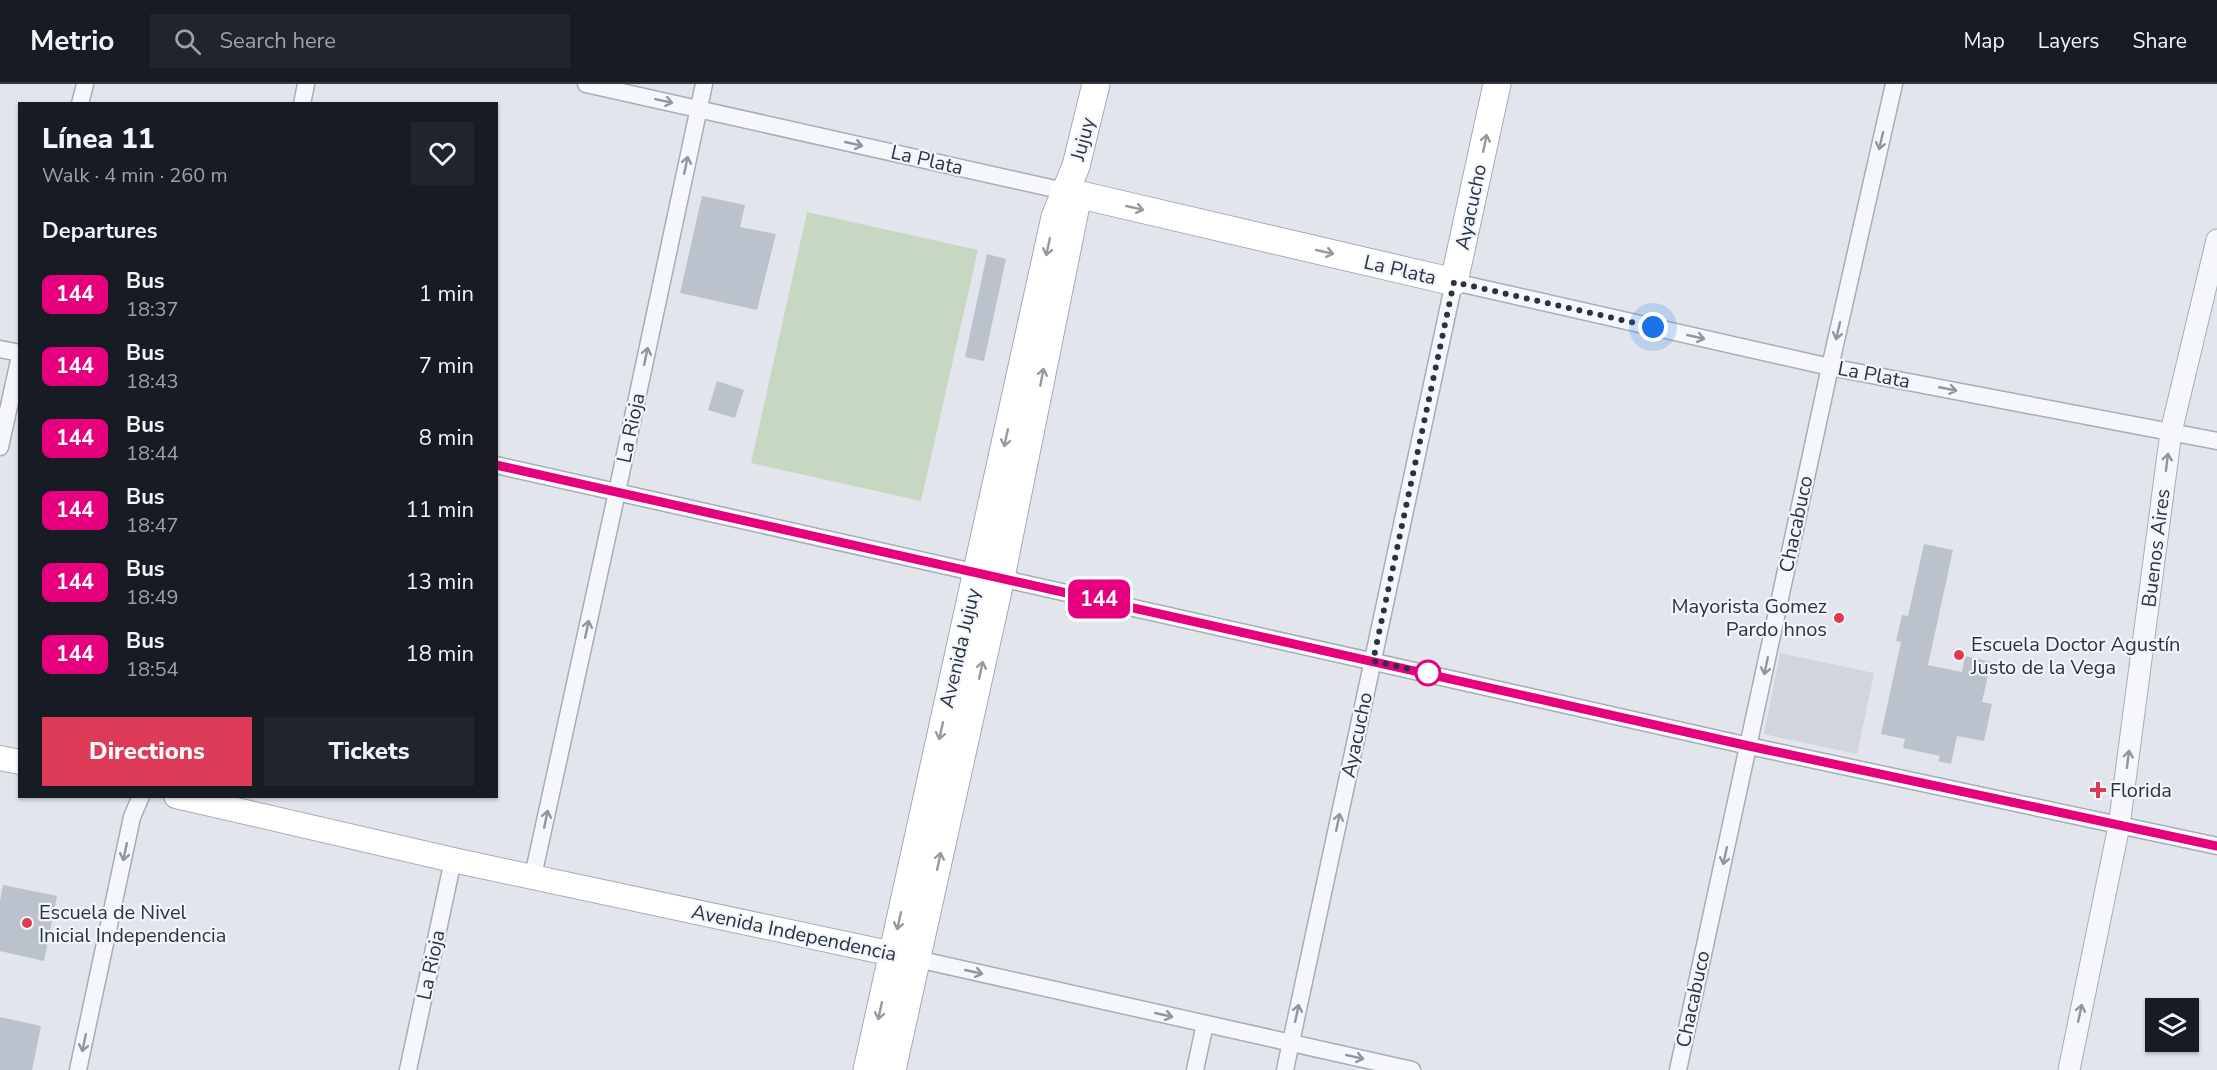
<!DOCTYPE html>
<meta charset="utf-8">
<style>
body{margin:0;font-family:"Nunito Sans",sans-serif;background:#20242c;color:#f1f3f6;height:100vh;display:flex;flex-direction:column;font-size:22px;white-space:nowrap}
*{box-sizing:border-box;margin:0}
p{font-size:20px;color:#9ea1a6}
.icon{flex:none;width:33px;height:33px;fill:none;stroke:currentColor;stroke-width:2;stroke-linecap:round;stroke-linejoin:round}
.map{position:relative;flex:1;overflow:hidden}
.side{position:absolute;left:18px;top:18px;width:480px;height:696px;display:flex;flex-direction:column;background:#171b24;border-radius:0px;box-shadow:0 2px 4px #0004}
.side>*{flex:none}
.badge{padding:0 12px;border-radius:9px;font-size:21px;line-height:39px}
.fabs{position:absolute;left:2145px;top:914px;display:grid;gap:12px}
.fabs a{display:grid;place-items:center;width:54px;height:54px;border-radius:0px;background:#171b24;box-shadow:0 2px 4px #0004;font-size:30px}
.you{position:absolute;width:30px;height:30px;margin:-15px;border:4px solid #fff;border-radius:50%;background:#1a73e8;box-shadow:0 0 0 9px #1a73e833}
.map>.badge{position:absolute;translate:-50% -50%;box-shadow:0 0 0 3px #fff}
h2{padding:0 24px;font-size:22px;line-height:54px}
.round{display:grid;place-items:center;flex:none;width:63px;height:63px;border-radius:0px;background:#20242c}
.headline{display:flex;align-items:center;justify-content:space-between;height:102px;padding:0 24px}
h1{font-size:28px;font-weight:800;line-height:45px}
.action{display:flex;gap:12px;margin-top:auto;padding:12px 24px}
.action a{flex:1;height:69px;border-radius:0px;background:#dd3a57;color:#fff;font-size:24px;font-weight:800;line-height:69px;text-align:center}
.action a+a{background:#20242c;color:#f1f3f6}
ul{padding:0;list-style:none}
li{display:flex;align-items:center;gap:18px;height:72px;padding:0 24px}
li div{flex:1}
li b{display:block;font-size:22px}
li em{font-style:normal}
li .badge{min-width:66px;font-weight:700;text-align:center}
header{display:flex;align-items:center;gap:36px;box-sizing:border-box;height:84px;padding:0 30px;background:#171b24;border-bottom:2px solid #363941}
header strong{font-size:28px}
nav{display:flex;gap:33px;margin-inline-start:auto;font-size:21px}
.search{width:420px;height:54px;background:#20242c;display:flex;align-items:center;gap:15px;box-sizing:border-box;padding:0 21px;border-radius:0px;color:#9ea1a6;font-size:22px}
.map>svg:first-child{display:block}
.built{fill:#d0d5de}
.green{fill:#c8d7c2}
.building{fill:#bbc2cc}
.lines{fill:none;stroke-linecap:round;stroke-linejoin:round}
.minor-casing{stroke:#a6adb7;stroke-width:19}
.tertiary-casing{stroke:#a6adb7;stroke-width:23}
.secondary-casing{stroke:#a6adb7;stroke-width:26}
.primary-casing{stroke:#a0abb9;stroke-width:29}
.minor{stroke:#f5f7fa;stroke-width:16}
.tertiary{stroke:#f5f7fa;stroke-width:21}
.secondary{stroke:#fff;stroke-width:24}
.primary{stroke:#fff;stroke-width:27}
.oneway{stroke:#8e96a0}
.oneway2{stroke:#949aa2}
.line-casing{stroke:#fff;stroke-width:14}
.line{stroke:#e6007e;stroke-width:9}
.walk{stroke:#283446;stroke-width:6;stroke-dasharray:0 10.8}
.poi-dot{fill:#dd3a57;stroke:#f2f5f9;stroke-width:2}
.stop-dot{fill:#fff;stroke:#e6007e;stroke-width:3}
.labels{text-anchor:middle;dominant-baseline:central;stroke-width:4.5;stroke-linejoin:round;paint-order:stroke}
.street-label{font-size:20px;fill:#283446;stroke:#f2f5f9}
.poi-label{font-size:20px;fill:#283446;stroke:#f2f5f9;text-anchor:start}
</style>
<header>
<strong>Metrio</strong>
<div class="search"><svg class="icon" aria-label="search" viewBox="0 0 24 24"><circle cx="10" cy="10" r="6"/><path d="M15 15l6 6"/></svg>Search here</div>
<nav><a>Map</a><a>Layers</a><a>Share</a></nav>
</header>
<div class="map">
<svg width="2217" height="986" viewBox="0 0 2217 986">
<rect width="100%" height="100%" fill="#e2e6ec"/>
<polygon class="built" points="1780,569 1874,589 1857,670 1764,650"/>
<polygon class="green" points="807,128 978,166 921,417 751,379"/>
<g class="building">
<polygon points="702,112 745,121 740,143 776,150 757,226 680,209"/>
<polygon points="987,170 1006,175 984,277 965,273"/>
<polygon points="717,297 744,306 735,334 708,326"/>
<polygon points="1924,460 1953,466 1928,581 1962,588 1965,572 1991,578 1982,618 1992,620 1984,657 1957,652 1951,680 1938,677 1940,672 1903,664 1905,655 1881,650 1901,558 1896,557 1902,531 1908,532"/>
<polygon points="3,801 57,812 44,877 0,867 0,817"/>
<polygon points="0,933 41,942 32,986 0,986"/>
</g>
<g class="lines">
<g class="minor-casing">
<g id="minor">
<polyline points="586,0 1064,107"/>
<polyline points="80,20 85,0"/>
<polyline points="302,20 306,0"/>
<polyline points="0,265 20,269"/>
<polyline points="0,363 20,272"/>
<polyline points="496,381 1749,662 2217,762"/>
<polyline points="533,792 617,408 704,0"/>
<polyline points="917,875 1412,986"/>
<polyline points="78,986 132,733 141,712"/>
<polyline points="408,986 453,776"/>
<polyline points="1195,986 1205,940"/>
<polyline points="1285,986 1454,198 1830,283 2217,357"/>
<polyline points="1678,986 1830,283 1894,0"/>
</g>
</g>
<g class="tertiary-casing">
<polyline id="tertiary" points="2069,986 2119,742 2171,348 2217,156"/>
</g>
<g class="secondary-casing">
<g id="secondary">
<polyline points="0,674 20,678"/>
<polyline points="176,712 453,776 912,874"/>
</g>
</g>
<g class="primary-casing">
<g id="primary">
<polyline points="1064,107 1454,198 1497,0"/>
<polyline points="867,986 1055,133 1076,82 1096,0"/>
<polyline points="892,986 1001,493 1078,111"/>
</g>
</g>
<use href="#minor" class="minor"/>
<use href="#tertiary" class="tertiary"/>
<use href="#secondary" class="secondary"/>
<use href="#primary" class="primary"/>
</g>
<defs><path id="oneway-shaft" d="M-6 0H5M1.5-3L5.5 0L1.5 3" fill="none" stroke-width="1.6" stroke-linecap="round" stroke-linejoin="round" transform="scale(1.5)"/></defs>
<g class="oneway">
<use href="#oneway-shaft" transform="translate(664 17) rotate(12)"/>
<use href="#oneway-shaft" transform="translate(1881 57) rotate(103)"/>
<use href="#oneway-shaft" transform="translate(854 60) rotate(13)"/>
<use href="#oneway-shaft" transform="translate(686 81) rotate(-78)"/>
<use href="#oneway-shaft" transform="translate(1838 247) rotate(103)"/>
<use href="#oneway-shaft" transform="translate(1696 253) rotate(13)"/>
<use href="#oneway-shaft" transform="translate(646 272) rotate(-78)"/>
<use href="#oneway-shaft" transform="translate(1948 305) rotate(11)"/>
<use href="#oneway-shaft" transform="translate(2167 378) rotate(-83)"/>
<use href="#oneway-shaft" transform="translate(587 545) rotate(-78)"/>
<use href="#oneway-shaft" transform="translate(1766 582) rotate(102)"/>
<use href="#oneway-shaft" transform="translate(2128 675) rotate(-83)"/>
<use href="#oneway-shaft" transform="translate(546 735) rotate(-78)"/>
<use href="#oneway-shaft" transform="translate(1338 738) rotate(-78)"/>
<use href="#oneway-shaft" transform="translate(125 768) rotate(102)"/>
<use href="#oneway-shaft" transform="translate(1725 772) rotate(102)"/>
<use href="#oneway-shaft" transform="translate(974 888) rotate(13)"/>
<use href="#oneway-shaft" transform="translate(1297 929) rotate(-78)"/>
<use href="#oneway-shaft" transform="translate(2080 929) rotate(-78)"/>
<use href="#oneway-shaft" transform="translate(1164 931) rotate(13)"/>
<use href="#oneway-shaft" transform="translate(84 959) rotate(102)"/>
<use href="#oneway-shaft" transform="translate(1355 973) rotate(13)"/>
</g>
<g class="oneway2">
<use href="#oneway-shaft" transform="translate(1485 59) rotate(-78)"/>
<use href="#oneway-shaft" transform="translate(1135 124) rotate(13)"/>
<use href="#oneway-shaft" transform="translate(1048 163) rotate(102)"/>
<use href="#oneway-shaft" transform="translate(1325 168) rotate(13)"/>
<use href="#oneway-shaft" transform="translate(1042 293) rotate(-79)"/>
<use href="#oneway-shaft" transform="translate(1006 354) rotate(102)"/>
<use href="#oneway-shaft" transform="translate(981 586) rotate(-78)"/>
<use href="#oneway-shaft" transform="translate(941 647) rotate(103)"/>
<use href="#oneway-shaft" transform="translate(939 777) rotate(-78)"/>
<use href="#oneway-shaft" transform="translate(899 837) rotate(103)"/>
<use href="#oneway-shaft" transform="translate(880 927) rotate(102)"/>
</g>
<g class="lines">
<g class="line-casing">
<polyline id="line" points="496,381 1749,662 2217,762"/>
</g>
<use href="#line" class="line"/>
<polyline class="walk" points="1428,589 1373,577 1454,198 1653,243"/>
</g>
<g class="poi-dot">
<circle cx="1839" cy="534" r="6"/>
<circle cx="1959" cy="571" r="6"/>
<path d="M2095 697h6v6h6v6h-6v6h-6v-6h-6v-6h6z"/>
<circle cx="27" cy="839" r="6"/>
</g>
<circle class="stop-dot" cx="1428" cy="589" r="12"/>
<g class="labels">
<g class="street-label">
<text transform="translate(1083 55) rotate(-75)">Jujuy</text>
<text transform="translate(927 76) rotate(13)">La Plata</text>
<text transform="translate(1471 123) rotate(-78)">Ayacucho</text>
<text transform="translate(1400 186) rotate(13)">La Plata</text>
<text transform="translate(1874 291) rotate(11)">La Plata</text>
<text transform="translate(631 344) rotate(-78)">La Rioja</text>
<text transform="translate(1796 440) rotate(-78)">Chacabuco</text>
<text transform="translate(2156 464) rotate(-83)">Buenos Aires</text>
<text transform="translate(960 564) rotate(-77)">Avenida Jujuy</text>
<text transform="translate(1357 651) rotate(-78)">Ayacucho</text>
<text transform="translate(794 849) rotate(12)">Avenida Independencia</text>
<text transform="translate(431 881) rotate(-78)">La Rioja</text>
<text transform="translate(1693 915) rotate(-78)">Chacabuco</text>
</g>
<g class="poi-label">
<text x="1827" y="522" text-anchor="end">Mayorista Gomez<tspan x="1827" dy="23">Pardo hnos</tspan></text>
<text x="1971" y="560">Escuela Doctor Agustín<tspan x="1971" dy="23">Justo de la Vega</tspan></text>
<text x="2110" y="706">Florida</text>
<text x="39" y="828">Escuela de Nivel<tspan x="39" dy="23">Inicial Independencia</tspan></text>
</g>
</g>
</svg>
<div class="fabs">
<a><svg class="icon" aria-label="layers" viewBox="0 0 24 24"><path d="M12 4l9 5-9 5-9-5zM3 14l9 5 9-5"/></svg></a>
</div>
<div class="you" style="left:1653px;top:243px"></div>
<b class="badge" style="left:1099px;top:515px;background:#e6007e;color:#fff">144</b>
<section class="side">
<div class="headline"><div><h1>Línea 11</h1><p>Walk · 4 min · 260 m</p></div><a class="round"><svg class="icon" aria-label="heart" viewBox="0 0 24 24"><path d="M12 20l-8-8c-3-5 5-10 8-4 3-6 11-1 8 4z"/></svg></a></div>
<h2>Departures</h2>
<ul>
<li><span class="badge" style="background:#e6007e;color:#fff">144</span><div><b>Bus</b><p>18:37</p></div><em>1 min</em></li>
<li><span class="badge" style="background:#e6007e;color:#fff">144</span><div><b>Bus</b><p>18:43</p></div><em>7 min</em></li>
<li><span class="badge" style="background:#e6007e;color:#fff">144</span><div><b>Bus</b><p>18:44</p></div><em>8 min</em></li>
<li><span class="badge" style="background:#e6007e;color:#fff">144</span><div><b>Bus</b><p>18:47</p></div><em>11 min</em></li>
<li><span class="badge" style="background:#e6007e;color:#fff">144</span><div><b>Bus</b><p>18:49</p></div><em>13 min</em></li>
<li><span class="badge" style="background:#e6007e;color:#fff">144</span><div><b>Bus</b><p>18:54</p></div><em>18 min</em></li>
</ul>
<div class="action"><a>Directions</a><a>Tickets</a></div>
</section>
</div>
